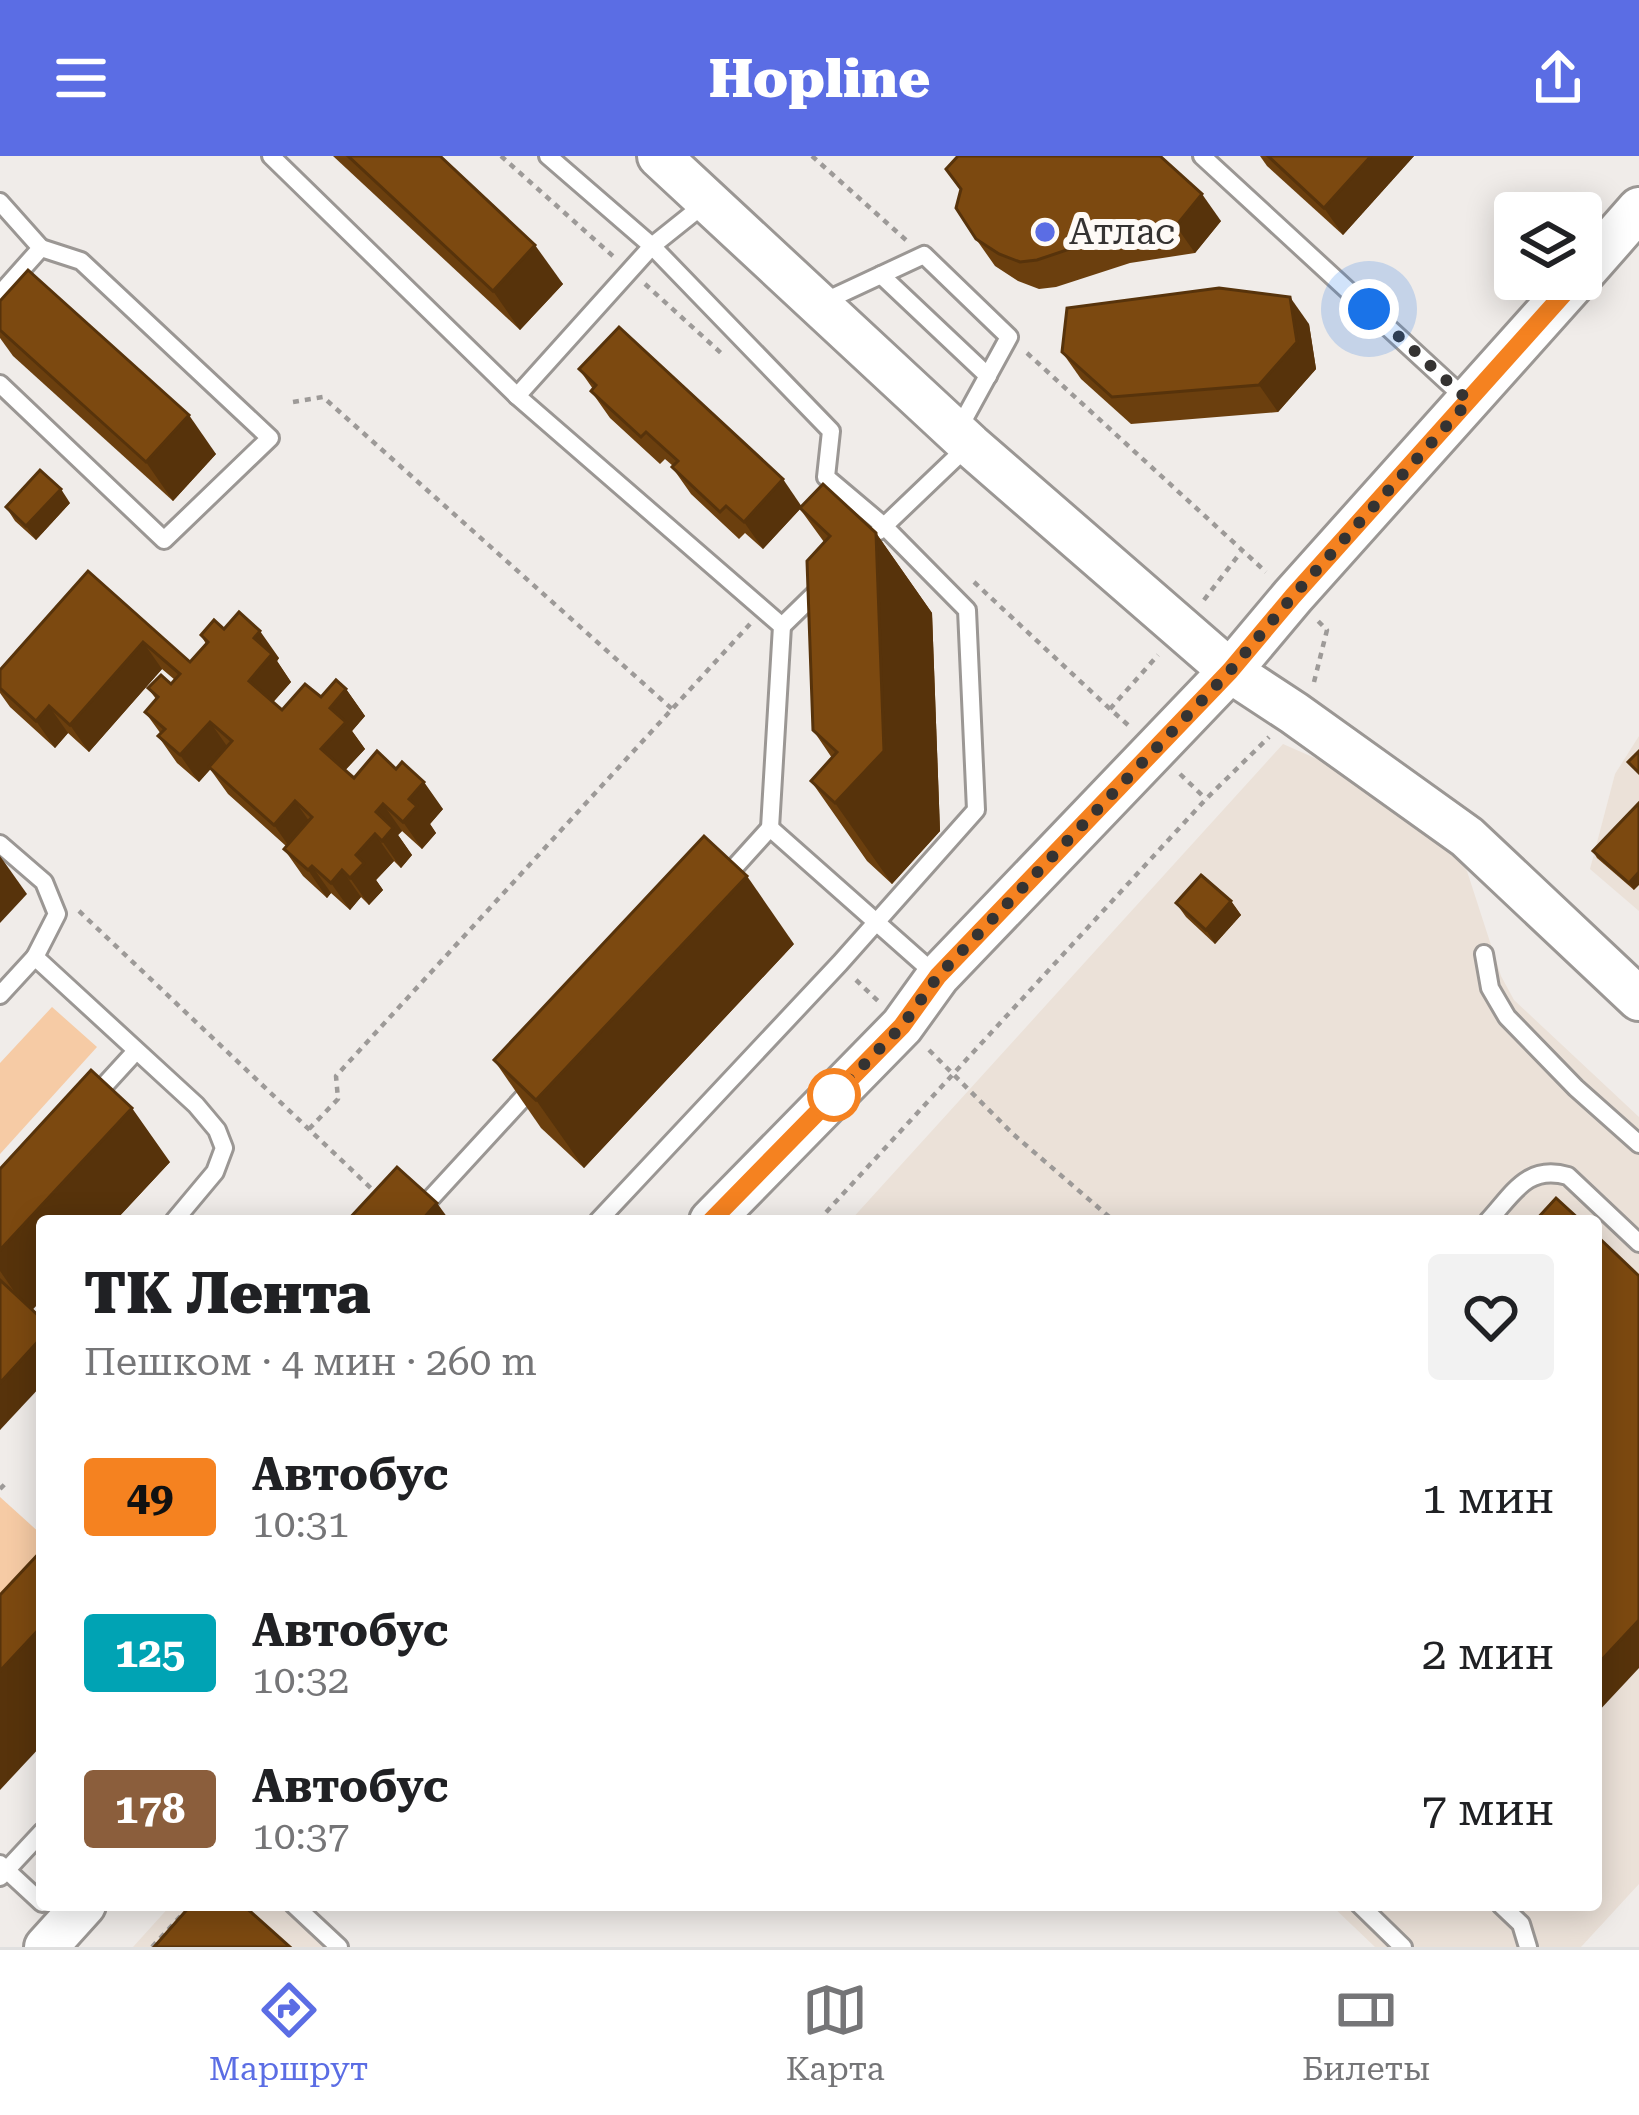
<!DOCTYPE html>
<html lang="ru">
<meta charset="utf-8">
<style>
body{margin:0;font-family:"Roboto Serif",serif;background:#f2f2f2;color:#202124;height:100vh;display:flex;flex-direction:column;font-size:45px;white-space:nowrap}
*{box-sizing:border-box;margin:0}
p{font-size:39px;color:#757577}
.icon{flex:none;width:66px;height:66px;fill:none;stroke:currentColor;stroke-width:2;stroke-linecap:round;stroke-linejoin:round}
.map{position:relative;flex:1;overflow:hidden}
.sheet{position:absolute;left:36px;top:1059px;width:1566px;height:696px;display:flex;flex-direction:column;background:#fff;border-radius:12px;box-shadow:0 6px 30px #0003}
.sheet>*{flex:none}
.badge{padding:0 24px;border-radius:9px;font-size:42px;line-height:78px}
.fabs{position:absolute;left:1494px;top:36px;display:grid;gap:24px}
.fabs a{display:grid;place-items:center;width:108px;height:108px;border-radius:12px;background:#fff;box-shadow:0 6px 30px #0003;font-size:60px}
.you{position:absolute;width:60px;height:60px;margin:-30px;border:9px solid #fff;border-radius:50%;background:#1a73e8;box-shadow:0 0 0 18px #1a73e833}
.map>.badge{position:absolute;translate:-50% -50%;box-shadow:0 0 0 6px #fff}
.round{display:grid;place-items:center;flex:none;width:126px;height:126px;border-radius:12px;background:#f2f2f2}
.head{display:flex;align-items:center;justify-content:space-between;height:204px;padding:0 48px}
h1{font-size:57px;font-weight:800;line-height:90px}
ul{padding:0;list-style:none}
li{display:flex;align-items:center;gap:36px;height:156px;padding:0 48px}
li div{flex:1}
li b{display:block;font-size:45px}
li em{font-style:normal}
li .badge{min-width:132px;font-weight:700;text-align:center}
header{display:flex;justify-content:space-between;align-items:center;height:156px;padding:0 48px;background:#5b6de4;color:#fff;font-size:54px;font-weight:800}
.menu{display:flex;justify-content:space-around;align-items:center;height:168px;border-top:3px solid #e0e0e0;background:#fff;font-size:33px;color:#757577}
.menu a{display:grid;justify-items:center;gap:6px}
.menu .active{color:#5b6de4}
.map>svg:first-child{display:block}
.built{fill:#ebe1d8}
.green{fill:#f6cba5}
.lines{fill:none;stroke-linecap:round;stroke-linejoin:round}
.service-casing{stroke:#9b9794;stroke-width:22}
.tertiary-casing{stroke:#9b9794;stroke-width:48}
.path{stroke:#9d9a98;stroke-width:4.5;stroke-dasharray:6 6;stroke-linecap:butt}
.service{stroke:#fff;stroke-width:16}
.tertiary{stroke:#fff;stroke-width:42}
.wall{fill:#6b3f0e}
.shaded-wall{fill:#57330b}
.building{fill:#7c4910;stroke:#57330b;stroke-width:3}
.line-casing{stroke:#fff;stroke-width:27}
.line{stroke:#f58220;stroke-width:18}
.walk{stroke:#353332;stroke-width:12;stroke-dasharray:0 21.6}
.poi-dot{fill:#5b6de4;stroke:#fefaf6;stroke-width:4.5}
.stop-dot{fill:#fff;stroke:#f58220;stroke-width:6}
.labels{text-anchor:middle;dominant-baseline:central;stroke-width:12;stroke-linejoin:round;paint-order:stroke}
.poi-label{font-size:36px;fill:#353332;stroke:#fefaf6;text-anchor:start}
</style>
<header><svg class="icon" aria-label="menu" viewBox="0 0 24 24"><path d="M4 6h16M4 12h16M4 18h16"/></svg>Hopline<svg class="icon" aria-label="share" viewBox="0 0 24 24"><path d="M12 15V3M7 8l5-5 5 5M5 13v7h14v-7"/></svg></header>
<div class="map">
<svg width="1639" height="1791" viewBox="0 0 1639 1791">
<rect width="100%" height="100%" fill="#f0ece9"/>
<g class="built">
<polygon points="1639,580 1639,755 1590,713 1615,618"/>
<polygon points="1283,588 1333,610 1448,691 1467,715 1501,820 1514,844 1639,961 1639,1728 1581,1791 1375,1791 1331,1749 1596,1749 1596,1065 850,1065"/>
<polygon points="171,1749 279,1749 327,1791 133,1791"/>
</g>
<g class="green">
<polygon points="52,851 97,891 0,998 0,907"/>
<polygon points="0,1341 42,1379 42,1395 0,1441"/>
</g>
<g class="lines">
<g class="service-casing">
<g id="service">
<polyline points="271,0 517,240 782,470 770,672"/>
<polyline points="548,0 652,90 831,275 826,321 884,370 967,454 976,654 840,807 598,1065"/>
<polyline points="1202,0 1468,245"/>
<polyline points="0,46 41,92 0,138"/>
<polyline points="881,119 988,220"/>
<polyline points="821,147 924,99 1009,181 957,276"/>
<polyline points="0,228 164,384 270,282 81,105 41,92"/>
<polyline points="517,240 652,90 707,46"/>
<polyline points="879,375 969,289"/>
<polyline points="782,470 822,431"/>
<polyline points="0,688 44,726 57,758 35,801"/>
<polyline points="723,724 770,672 936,819"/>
<polyline points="1484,798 1490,832 1507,861 1576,932 1639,988"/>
<polyline points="0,839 35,801 196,949 217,974 224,992 215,1016 174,1065"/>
<polyline points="93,942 136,895"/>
<polyline points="410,1065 535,929"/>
<path d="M1488,1065C1513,1038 1527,1008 1568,1020L1639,1087"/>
<polyline points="0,1708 42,1747"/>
<polyline points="0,1721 42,1676"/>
<polyline points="294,1749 339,1791"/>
<polyline points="1360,1749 1403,1791"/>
<polyline points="1501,1749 1521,1768 1528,1791"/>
</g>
</g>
<g class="tertiary-casing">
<g id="tertiary">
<polyline points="659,0 970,289 1230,515 1294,557 1467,681 1639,843"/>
<polyline points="1581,119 1639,53"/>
<polyline points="711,1065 902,870 938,820 1230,515 1293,440 1577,123"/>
<polyline points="46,1791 84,1749"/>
</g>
</g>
<g class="path">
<polyline points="501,0 614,101"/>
<polyline points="812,0 906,84"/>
<polyline points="645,128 721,197"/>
<polyline points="1027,197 1266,416"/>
<polyline points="293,246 323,241 672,553"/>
<polyline points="974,426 1110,553"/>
<polyline points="1204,444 1241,396"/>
<polyline points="1314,526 1327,474 1318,465"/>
<polyline points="1128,569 1110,553 1158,499"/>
<polyline points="1180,618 1206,643"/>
<polyline points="79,755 375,1036"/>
<polyline points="856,824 878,845"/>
<polyline points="929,894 1013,978 1114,1065"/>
<polyline points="309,973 338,943 336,920 750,468"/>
<polyline points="818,1065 1206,643 1269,581"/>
<polyline points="0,1333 7,1326"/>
<polyline points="152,1791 191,1749"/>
</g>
<use href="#service" class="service"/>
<use href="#tertiary" class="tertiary"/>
</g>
<g class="wall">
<polygon points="333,0 440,0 563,128 520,174"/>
<polygon points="1260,0 1414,0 1343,79 1267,10"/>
<polygon points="946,13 1221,65 1195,97 1130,107 1056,131 1039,133 1018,125 995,110 976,83 961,35"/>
<polygon points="0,145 216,298 173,345 13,200 0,182"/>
<polygon points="1309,168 1316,213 1278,256 1131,268 1081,223 1062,196"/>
<polygon points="579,213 802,350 876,377 932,457 940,675 892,728 867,705 811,625 832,602 813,574 824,386 800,353 763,393 745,377 739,383 691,338 672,311 673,310 665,303 660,308 610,262 591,235 593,233"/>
<polygon points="70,347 36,384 15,365 6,351"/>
<polygon points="88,415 190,506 206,488 201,479 224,473 279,502 277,505 291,526 273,546 282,554 346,533 365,560 352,575 365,593 345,614 354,622 443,653 430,668 436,677 422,693 402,675 398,679 412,699 401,712 394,705 376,724 383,734 369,749 361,741 350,754 331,737 327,742 303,720 284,693 286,690 228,638 210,613 199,626 177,607 158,580 161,578 145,556 156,543 148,532 171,528 175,524 162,513 89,596 68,577 55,592 10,551 0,537 0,514"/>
<polygon points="1639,647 1634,734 1597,702 1593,695"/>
<polygon points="1231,745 1241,759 1215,788 1186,761 1176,747"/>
<polygon points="794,788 584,1012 541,972 494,904"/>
<polygon points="170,1006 32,1154 0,1274 0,1013"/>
</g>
<g class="shaded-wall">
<polygon points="1371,0 1414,0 1343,79 1324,52"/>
<polygon points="1202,38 1221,65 1195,97 1176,70"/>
<polygon points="535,89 563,128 520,174 493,135"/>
<polygon points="1290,141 1309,168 1316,213 1278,256 1259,229"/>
<polygon points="189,259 216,298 173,345 146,306"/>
<polygon points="783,323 802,351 763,393 744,366"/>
<polygon points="61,333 70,347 36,384 26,370"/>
<polygon points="876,377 932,457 940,675 892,728 835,647"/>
<polygon points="260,475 279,502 277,505 291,526 268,552 249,525 254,482"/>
<polygon points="143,486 162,513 89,596 70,569"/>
<polygon points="346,533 365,560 352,575 365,593 340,620 321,593 330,552"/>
<polygon points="49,550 68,577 55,592 36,565"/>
<polygon points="210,566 229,593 199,626 180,599"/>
<polygon points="424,626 443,653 430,668 436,677 422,693 403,666 409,643"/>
<polygon points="295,645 314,672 293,696 274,669"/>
<polygon points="383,648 402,675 398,679 412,699 401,712 382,685 376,656"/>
<polygon points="375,678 394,705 376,724 383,734 369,749 350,722 356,699"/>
<polygon points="0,700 27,738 0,767"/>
<polygon points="312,710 331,737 327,742 308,714"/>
<polygon points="342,714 361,741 350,754 331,727"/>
<polygon points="1639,716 1639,729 1634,734 1629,727"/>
<polygon points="747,720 794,788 584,1012 536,944"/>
<polygon points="1231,745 1241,759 1215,788 1206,774"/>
<polygon points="132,952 170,1006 115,1065 42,1065 42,1144 29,1157 0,1115 0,1094"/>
<polygon points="437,1047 450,1065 421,1065"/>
<polygon points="42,1181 42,1229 0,1274 0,1227"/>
<polygon points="1639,1464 1639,1512 1596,1558 1596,1510"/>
<polygon points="42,1470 42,1589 0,1634 0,1515"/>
</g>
<g class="building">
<polygon points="348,0 440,0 535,89 493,135"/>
<polygon points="958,0 1160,0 1202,38 1176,70 1111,79 1037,104 1020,106 999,98 976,83 956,52 961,33 946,13"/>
<polygon points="1268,0 1371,0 1324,52"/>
<polygon points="28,114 189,259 146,306 0,174 0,145"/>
<polygon points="1219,132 1290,141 1297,186 1259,229 1112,241 1062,196 1067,152"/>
<polygon points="619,171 783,323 744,366 726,350 720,356 672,311 678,305 646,276 641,281 591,235 596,229 579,213"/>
<polygon points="40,314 61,333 26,370 6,351"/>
<polygon points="823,328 876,377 884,595 835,647 811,625 837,596 813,574 807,405 830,380 800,352"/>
<polygon points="88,415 190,506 208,486 201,479 214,464 224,473 239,456 260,475 254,482 272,498 249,525 282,554 305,528 321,541 336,524 346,533 330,552 346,566 321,593 354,622 377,595 396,613 402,606 424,626 409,643 417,650 403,666 383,648 376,656 393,672 382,685 375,678 356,699 364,707 350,722 342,714 331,727 312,710 308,714 284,693 312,661 295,645 274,669 209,611 232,585 210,566 180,599 158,580 165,573 145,556 158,541 148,532 161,519 171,528 180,518 143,486 70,569 49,550 36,565 0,532 0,514"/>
<polygon points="1639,595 1639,617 1628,606"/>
<polygon points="1639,647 1639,716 1629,727 1593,695"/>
<polygon points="704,680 747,720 536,944 494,904"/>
<polygon points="1201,719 1231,745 1206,774 1176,747"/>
<polygon points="91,914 132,952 0,1094 0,1013"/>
<polygon points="397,1011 437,1047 421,1065 347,1065"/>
<polygon points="1556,1042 1581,1065 1535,1065"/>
<polygon points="1596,1079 1639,1120 1639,1464 1596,1510"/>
<polygon points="0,1124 42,1163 42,1181 0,1227"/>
<polygon points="42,1394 42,1470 0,1515 0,1439"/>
<polygon points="191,1749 243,1749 290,1791 154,1791"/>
</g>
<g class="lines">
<g class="line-casing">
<polyline id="line" points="711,1065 902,870 938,820 1230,515 1293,440 1577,123"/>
</g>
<use href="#line" class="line"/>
<polyline class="walk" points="834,939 902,870 938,820 1230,515 1293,440 1469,245 1369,153"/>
</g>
<circle class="poi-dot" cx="1045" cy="76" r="12"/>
<circle class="stop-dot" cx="834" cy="939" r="24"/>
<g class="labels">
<g class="poi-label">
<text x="1069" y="76">Атлас</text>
</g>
</g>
</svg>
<div class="fabs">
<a><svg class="icon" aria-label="layers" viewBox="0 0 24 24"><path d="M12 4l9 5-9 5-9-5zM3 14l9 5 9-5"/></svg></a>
</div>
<div class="you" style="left:1369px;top:153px"></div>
<section class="sheet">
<div class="head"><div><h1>ТК Лента</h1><p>Пешком · 4 мин · 260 m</p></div><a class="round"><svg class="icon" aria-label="heart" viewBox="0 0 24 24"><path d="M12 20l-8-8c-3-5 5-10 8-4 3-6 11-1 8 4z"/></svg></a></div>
<ul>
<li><span class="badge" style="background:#f58220;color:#111">49</span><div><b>Автобус</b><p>10:31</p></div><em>1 мин</em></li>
<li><span class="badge" style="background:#00a3b4;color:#fff">125</span><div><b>Автобус</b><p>10:32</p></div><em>2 мин</em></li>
<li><span class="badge" style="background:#8b5e3c;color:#fff">178</span><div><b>Автобус</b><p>10:37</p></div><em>7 мин</em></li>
</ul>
</section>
</div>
<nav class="menu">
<a class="active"><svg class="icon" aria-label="directions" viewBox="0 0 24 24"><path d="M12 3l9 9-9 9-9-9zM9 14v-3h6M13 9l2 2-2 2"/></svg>Маршрут</a>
<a><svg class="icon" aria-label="map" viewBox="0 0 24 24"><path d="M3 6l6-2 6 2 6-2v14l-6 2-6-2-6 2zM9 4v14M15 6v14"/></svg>Карта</a>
<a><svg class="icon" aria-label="tickets" viewBox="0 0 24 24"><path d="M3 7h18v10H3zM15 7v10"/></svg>Билеты</a>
</nav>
